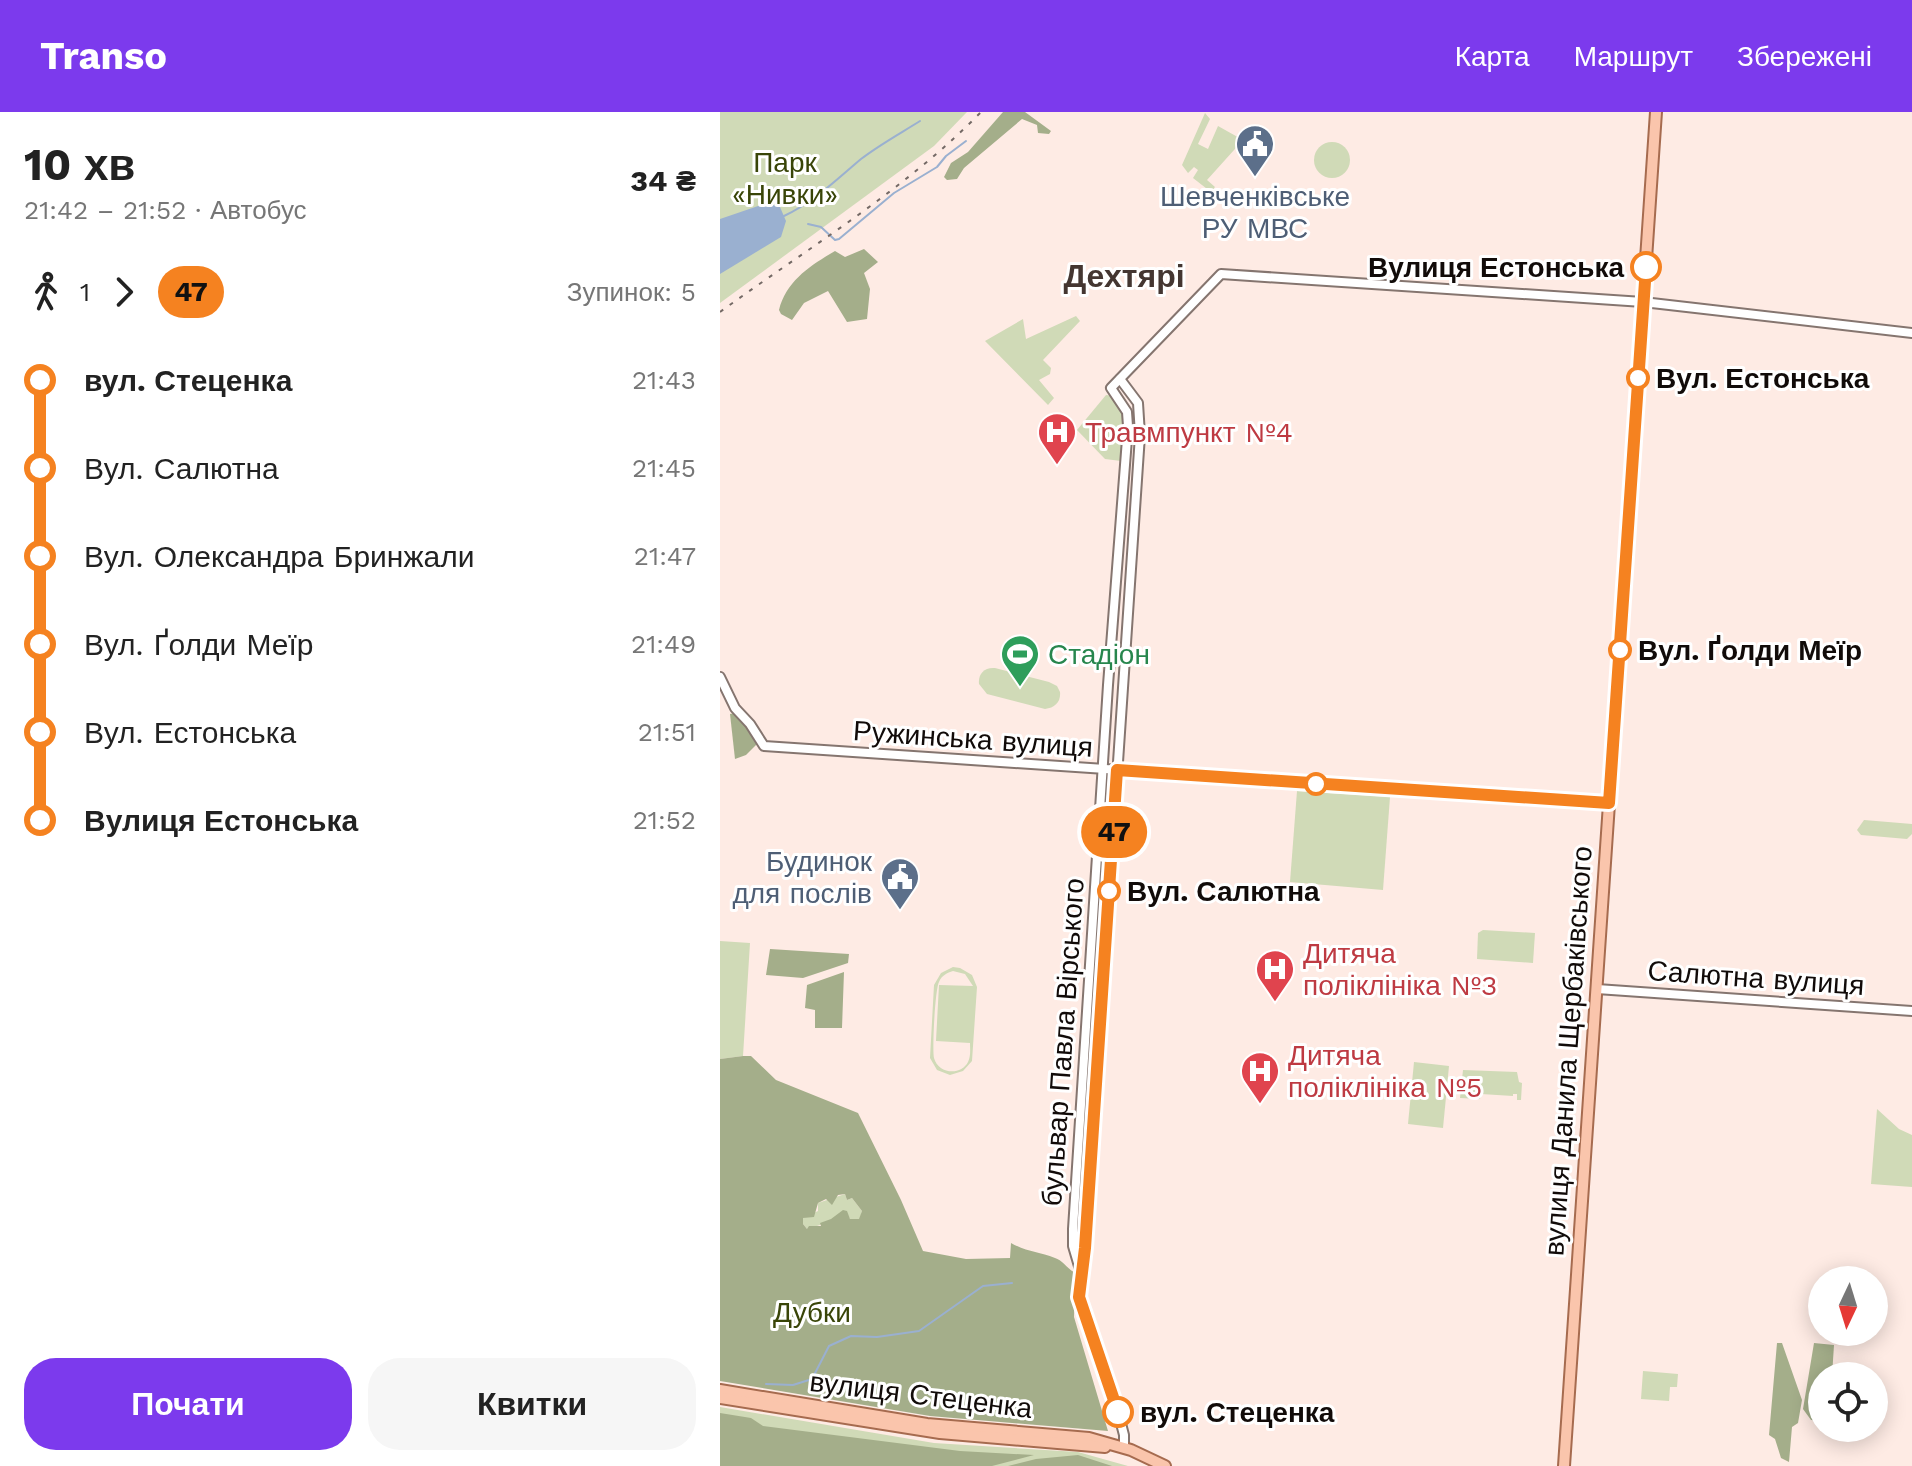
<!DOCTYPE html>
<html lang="uk">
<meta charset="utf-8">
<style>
body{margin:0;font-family:"Work Sans",sans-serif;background:#f6f6f6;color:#222;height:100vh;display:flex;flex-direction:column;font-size:30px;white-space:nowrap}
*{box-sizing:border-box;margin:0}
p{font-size:26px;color:#767676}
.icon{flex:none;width:44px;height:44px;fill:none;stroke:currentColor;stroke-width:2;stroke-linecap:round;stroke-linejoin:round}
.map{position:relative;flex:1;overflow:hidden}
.side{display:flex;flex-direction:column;background:#fff;width:720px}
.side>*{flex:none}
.badge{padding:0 16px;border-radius:26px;font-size:28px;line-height:52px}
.needle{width:52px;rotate:184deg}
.buttons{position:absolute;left:1088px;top:1154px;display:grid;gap:16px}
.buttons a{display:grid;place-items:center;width:80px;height:80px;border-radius:50%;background:#fff;box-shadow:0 4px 20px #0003;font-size:40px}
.map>.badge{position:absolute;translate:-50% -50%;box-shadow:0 0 0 4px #fff}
.legs{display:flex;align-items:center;gap:12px;height:88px;padding:0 24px;font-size:26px}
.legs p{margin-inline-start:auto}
.headline{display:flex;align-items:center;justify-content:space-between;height:136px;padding:0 24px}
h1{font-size:44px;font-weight:700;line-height:60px}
.button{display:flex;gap:16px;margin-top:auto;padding:16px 24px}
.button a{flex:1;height:92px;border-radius:32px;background:#7c3aed;color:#fff;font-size:32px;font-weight:700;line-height:92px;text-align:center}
.button a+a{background:#f6f6f6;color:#222}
ul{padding:0 24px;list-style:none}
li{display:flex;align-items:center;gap:28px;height:88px;font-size:30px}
li i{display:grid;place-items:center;width:12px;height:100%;margin:0 10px;background:currentColor}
li i::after{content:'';width:20px;height:20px;margin:-10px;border:6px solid;border-radius:50%;background:#fff}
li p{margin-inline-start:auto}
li:first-child i{background:linear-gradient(#0000 50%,currentColor 0)}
li:last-child i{background:linear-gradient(currentColor 50%,#0000 0)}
header{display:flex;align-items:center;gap:48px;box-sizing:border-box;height:112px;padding:0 40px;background:#7c3aed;color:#fff}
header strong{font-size:38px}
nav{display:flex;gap:44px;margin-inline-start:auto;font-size:28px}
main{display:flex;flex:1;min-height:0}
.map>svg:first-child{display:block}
.green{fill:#d0dab7;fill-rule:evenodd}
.forest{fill:#a4ae8a;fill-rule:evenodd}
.water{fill:#9ab0d0}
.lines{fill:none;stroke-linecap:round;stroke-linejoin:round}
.stream{stroke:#9ab0d0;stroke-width:2}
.minor-casing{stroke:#85756f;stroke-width:12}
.major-casing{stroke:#a66b4f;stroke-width:14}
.minor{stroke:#fff;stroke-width:8}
.major{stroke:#fac5ac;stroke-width:10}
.rail{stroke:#746965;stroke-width:2;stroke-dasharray:4 8;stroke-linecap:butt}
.line-1-casing{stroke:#fff;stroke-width:18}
.line-1{stroke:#f58220;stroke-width:12}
.stop-1-dot{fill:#fff;stroke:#f58220;stroke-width:4}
.labels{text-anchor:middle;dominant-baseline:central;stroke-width:6;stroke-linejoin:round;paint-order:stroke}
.park-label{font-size:28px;fill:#394508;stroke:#fff}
.service-label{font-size:28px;fill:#4e5e75;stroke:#fff}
.stop-label{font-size:28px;font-weight:bold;fill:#110b09;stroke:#fff;text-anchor:start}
.health-label{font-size:28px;fill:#be3a42;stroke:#fff;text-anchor:start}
.leisure-label{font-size:28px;fill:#27864d;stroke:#fff;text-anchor:start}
.street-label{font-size:28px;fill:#110b09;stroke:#fff}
.quarter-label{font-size:32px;font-weight:bold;fill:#443631;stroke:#fff}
</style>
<header>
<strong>Transo</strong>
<nav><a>Карта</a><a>Маршрут</a><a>Збережені</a></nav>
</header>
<main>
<section class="side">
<div class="headline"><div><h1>10 хв</h1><p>21:42 – 21:52 · Автобус</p></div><b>34 ₴</b></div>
<div class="legs"><svg class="icon" aria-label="walk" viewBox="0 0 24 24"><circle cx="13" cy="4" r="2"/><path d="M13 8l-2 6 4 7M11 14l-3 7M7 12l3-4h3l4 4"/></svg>1<svg class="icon" aria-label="forward" viewBox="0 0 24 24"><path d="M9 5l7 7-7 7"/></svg><b class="badge" style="background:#f58220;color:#111">47</b><p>Зупинок: 5</p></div>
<ul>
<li><i style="color:#f58220"></i><b>вул. Стеценка</b><p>21:43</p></li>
<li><i style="color:#f58220"></i><span>Вул. Салютна</span><p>21:45</p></li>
<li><i style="color:#f58220"></i><span>Вул. Олександра Бринжали</span><p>21:47</p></li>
<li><i style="color:#f58220"></i><span>Вул. Ґолди Меїр</span><p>21:49</p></li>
<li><i style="color:#f58220"></i><span>Вул. Естонська</span><p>21:51</p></li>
<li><i style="color:#f58220"></i><b>Вулиця Естонська</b><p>21:52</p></li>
</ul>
<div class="button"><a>Почати</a><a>Квитки</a></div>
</section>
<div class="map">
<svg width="1192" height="1354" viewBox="0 0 1192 1354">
<rect width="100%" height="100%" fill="#feebe4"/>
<g class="green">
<polygon points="0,0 247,0 214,34 0,191"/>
<polygon points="485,1 490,7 478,32 488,37 498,14 523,28 487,68 495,75 491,80 473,66 478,58 474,55 468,61 462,53"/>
<circle cx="612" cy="48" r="18"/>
<polygon points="356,204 360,209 323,248 331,256 330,262 319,268 334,286 328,293 265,229 303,207 306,227"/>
<polygon points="386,283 395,284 404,299 401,349 385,347 357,318"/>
<path d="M275,556L329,570L337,574L340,580C341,590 335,596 325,597L267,582L259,572C258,562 264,555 275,556Z"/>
<polygon points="577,679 670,685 663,778 570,770"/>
<polygon points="1144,708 1192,712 1192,722 1187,727 1141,723 1137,718"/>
<polygon points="763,818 815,821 813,851 757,847 758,821"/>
<polygon points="0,829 30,831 23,944 0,947"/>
<path d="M233,855L240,856L252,863L257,875L252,949L243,959L230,963L217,958L210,946L214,873L221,861ZM233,859L245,862L253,874L219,873L216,929L250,931C250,937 251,944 248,950C241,964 218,962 214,946C212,938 215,877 219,870C222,863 227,861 233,859Z"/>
<polygon points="694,950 729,954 723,1016 688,1012"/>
<polygon points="743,958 797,960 799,970 802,971 801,988 797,988 797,982 793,982 793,984 761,982 760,987 740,986"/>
<polygon points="1157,997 1179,1017 1192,1023 1192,1075 1151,1072"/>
<path d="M125,1082L127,1088L132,1086L142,1099L140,1107H130L127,1102C112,1107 101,1114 87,1117L83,1112V1106L98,1099V1091Z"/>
<polygon points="923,1259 958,1262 957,1275 950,1275 949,1289 921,1287"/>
<polygon points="0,1295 214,1331 358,1340 408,1354 0,1354"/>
</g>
<g class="forest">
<polygon points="283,0 305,0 331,19 329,22 318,21 317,13 302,7 244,56 237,67 227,68 224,65 231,51 248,40"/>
<path d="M144,137L158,150L144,161L150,177L147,207L127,210L108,179L84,191L72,208L61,202L59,198C66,169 91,153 115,139L125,145Z"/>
<polygon points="15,601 28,613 38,631 26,643 15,647 10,602"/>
<polygon points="50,837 129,842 128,851 83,866 46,863"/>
<polygon points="124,860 122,916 95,916 95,898 85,896 87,873"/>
<path d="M23,944H31L56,968L138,1001L181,1088L203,1139L246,1147L290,1146L291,1131C307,1140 319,1140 335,1146C342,1148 348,1157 355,1161L354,1205L388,1319L210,1304L0,1269V947ZM125,1082L127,1088L132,1086L142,1099L139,1107H130L127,1099L123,1098L111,1107L100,1111L101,1114H89L87,1117L83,1112V1106L94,1105L98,1091L106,1087L112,1093L118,1083Z"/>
<polygon points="1057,1231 1062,1231 1082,1288 1078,1311 1072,1315 1069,1350 1061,1346 1055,1327 1049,1323"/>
<polygon points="1094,1231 1114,1233 1112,1264 1102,1264 1102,1309 1091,1308 1083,1297"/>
<polygon points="0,1301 31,1306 43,1314 240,1339 314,1343 272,1354 0,1354"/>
<polygon points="358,1343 392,1354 288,1354 316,1347"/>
</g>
<polygon class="water" points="47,91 60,95 66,109 61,125 0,162 0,107"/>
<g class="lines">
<g class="stream">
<path d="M64,104C94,90 116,68 141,47C159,33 181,21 200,9"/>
<polyline points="88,112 101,115 115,128 119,127 174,81 217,55 226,44 246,29"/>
<polyline points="46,1272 73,1273 92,1267 109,1234 131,1224 157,1225 199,1219 263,1174 292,1171"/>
</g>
<g class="minor-casing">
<g id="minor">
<polyline points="400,267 418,291 420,323 365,1141 359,1185 398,1300 404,1323 404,1336"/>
<polyline points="0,565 15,596 30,612 44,634 889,691"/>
<polyline points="877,877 1192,899"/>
<polyline points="361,1161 353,1134 353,1117 388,573 408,314 407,300 391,276 501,162 923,190 1192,221"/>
</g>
</g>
<g class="major-casing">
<g id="major">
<polyline points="0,1278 207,1312 369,1326 411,1338 445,1354"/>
<polyline points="0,1286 220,1321 385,1335"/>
<polyline points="844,1354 936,0"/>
</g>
</g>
<use href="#minor" class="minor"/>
<use href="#major" class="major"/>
<path class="rail" d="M0,200C88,136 185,78 261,0"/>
</g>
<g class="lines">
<g class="line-1-casing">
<polyline id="line-1" points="398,1300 359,1185 365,1136 397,658 889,691 926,155"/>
</g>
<use href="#line-1" class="line-1"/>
</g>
<defs>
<g id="civic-pin" transform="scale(2)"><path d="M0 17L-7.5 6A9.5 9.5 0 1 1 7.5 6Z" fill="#5c6f8a" stroke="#fff"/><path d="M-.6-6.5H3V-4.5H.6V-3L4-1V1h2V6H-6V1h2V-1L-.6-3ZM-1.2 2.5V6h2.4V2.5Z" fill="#fff"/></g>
<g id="hospital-pin" transform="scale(2)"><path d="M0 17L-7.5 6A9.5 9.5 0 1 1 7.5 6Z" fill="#e0444e" stroke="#fff"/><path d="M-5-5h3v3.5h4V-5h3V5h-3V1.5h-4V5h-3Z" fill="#fff"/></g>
<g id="stadium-pin" transform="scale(2)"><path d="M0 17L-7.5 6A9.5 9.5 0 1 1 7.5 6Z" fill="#2e9e5b" stroke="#fff"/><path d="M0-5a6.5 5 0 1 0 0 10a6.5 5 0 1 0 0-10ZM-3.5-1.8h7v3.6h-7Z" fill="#fff"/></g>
</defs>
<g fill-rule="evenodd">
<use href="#civic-pin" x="535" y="32"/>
<use href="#hospital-pin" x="337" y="320"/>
<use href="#stadium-pin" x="300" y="542"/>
<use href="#civic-pin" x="180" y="765"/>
<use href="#hospital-pin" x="555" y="857"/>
<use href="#hospital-pin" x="540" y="959"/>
</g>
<g class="stop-1-dot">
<circle cx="926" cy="155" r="14"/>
<circle cx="918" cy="266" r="10"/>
<circle cx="900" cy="538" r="10"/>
<circle cx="596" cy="672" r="10"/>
<circle cx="389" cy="779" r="10"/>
<circle cx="398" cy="1300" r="14"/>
</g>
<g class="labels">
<g class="park-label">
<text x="65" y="50">Парк<tspan x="65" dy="32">«Нивки»</tspan></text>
<text x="92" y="1200">Дубки</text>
</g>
<g class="service-label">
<text x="535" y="84">Шевченківське<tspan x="535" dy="32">РУ МВС</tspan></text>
<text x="152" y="749" text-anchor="end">Будинок<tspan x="152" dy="32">для послів</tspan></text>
</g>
<g class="stop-label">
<text x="904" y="155" text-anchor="end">Вулиця Естонська</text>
<text x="936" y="266">Вул. Естонська</text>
<text x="918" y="538">Вул. Ґолди Меїр</text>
<text x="407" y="779">Вул. Салютна</text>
<text x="420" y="1300">вул. Стеценка</text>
</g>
<g class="health-label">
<text x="365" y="320">Травмпункт №4</text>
<text x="583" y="841">Дитяча<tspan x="583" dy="32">поліклініка №3</tspan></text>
<text x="568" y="943">Дитяча<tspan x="568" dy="32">поліклініка №5</tspan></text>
</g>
<g class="leisure-label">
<text x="328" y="542">Стадіон</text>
</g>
<g class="street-label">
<text transform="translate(253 627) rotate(4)">Ружинська вулиця</text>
<text transform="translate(1036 866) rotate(4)">Салютна вулиця</text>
<text transform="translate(343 930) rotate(-86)">бульвар Павла Вірського</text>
<text transform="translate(848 939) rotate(-86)">вулиця Данила Щербаківського</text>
<text transform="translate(201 1283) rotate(7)">вулиця Стеценка</text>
</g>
<g class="quarter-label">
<text x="404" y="164">Дехтярі</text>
</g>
</g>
</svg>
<div class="buttons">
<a><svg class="needle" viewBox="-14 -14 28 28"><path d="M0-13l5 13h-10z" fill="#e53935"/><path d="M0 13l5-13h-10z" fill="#767676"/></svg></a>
<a><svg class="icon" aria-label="locate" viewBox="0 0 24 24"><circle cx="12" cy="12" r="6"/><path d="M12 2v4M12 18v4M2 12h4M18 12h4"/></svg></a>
</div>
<b class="badge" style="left:394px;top:720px;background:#f58220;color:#111">47</b>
</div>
</main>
